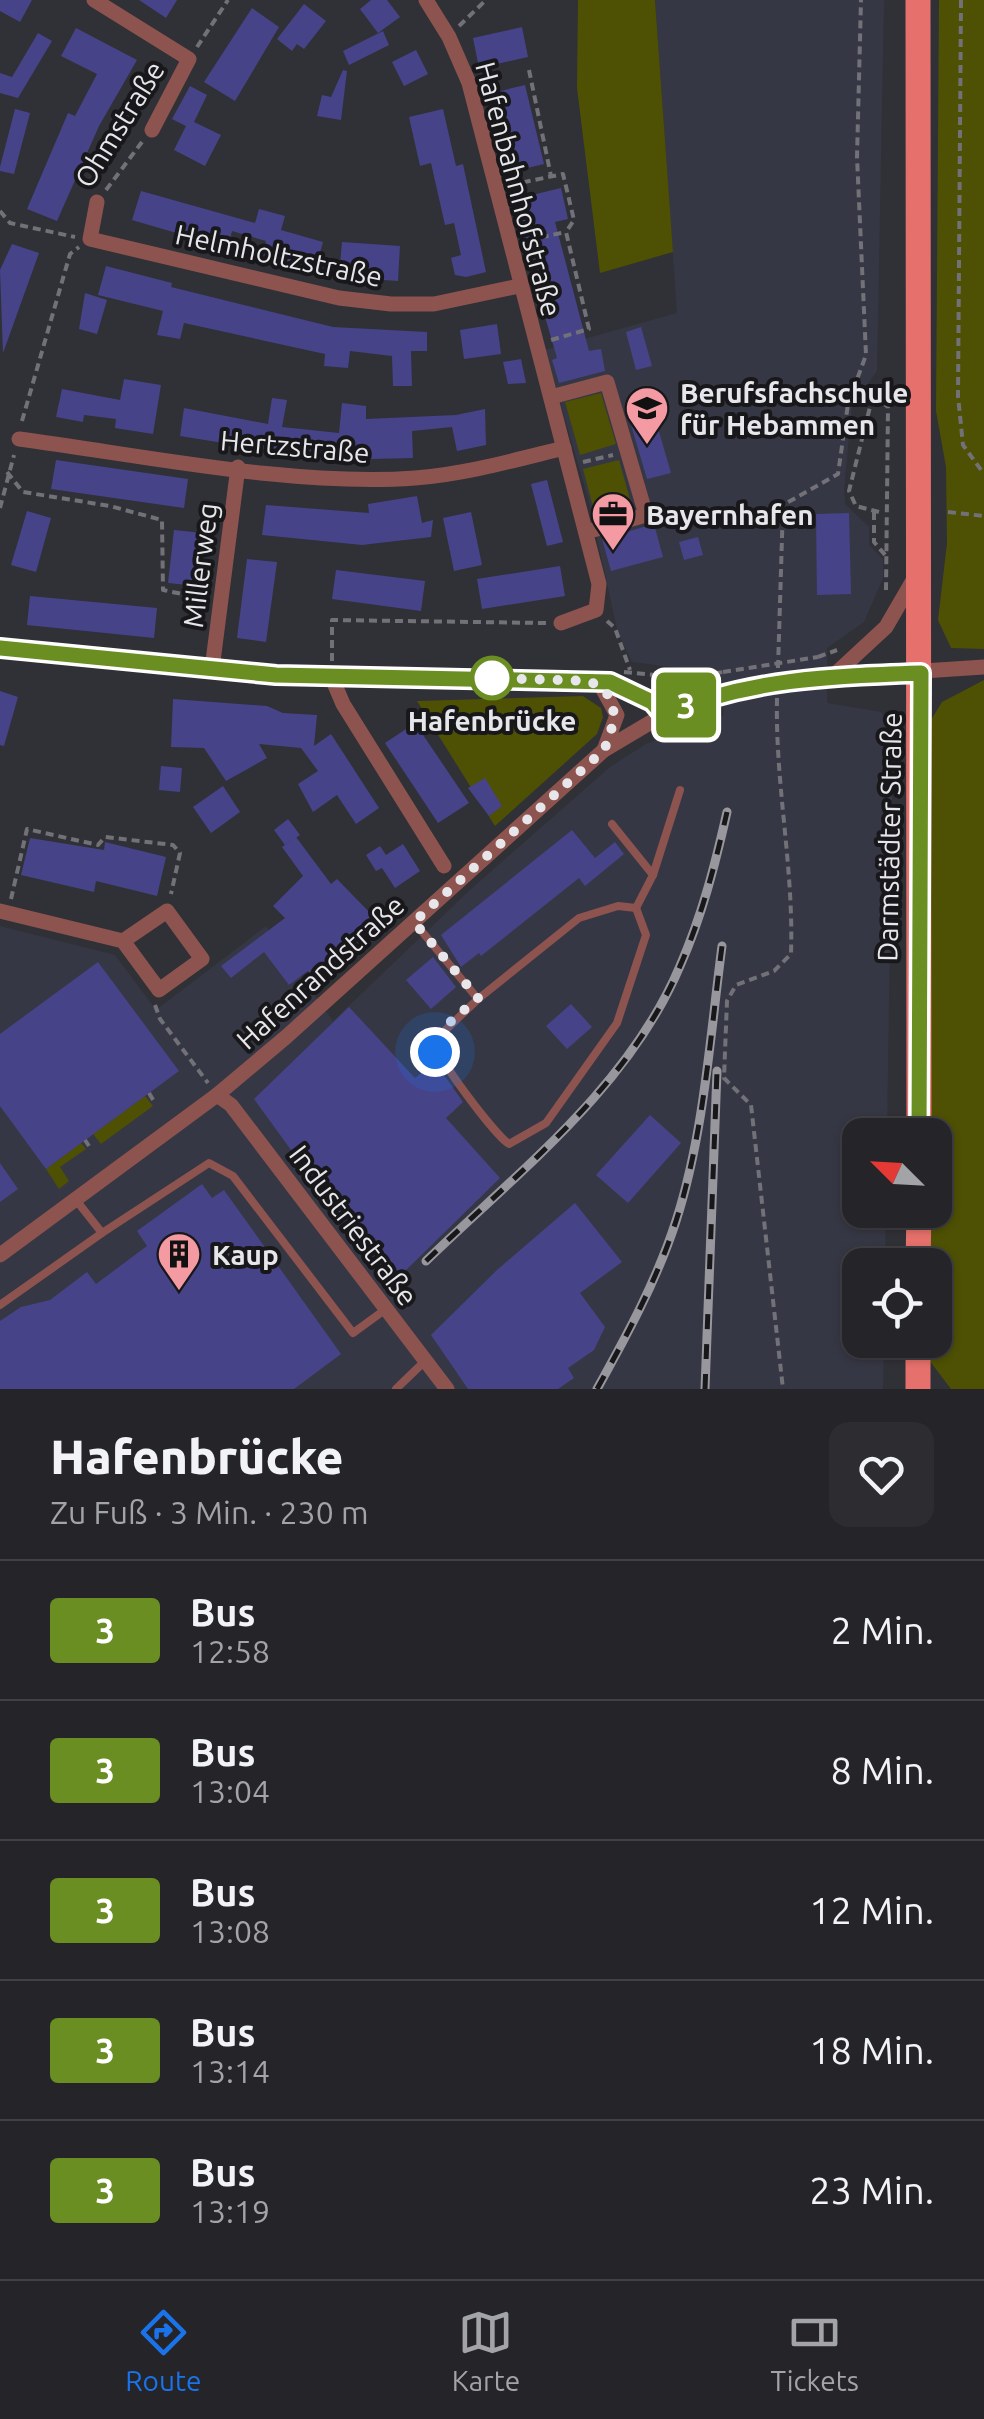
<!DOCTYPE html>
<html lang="de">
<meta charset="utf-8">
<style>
body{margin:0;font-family:Ubuntu,sans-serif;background:#2c2c31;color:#f1f3f6;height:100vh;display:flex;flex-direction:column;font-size:38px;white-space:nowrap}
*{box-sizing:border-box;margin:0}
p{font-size:32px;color:#a3a4a8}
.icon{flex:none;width:55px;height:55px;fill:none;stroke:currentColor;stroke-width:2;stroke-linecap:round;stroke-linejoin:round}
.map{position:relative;height:1389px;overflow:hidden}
.sheet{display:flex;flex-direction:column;background:#242429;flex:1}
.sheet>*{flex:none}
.badge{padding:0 20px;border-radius:8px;font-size:35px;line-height:65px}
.needle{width:65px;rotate:294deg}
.buttons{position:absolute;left:842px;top:1118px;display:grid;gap:20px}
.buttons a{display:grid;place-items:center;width:110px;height:110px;border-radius:20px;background:#242429;box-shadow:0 2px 8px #0004,0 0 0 2px #414146;font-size:50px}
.you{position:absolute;width:50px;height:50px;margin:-25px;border:8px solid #fff;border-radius:50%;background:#1a73e8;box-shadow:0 0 0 15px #1a73e833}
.map>.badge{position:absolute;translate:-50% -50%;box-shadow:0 0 0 5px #fff}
.round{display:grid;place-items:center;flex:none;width:105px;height:105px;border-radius:20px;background:#2c2c31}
.summary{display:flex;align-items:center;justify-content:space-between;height:170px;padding:0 50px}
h1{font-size:48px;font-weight:800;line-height:75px}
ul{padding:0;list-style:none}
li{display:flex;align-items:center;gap:30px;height:140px;padding:0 50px;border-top:2px solid #414146}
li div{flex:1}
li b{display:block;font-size:38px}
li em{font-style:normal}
li .badge{min-width:110px;font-weight:700;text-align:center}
.dock{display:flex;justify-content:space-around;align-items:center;height:140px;border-top:2px solid #414146;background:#242429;font-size:28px;color:#a3a4a8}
.dock a{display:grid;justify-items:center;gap:5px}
.dock .active{color:#1a73e8}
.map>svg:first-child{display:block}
.built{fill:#363744}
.green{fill:#4e5004}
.building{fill:#464389}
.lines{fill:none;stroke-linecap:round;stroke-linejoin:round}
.path{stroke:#717177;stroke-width:4;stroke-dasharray:8 5;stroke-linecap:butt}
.service{stroke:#8d534f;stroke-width:8}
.minor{stroke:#8d534f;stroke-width:15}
.primary{stroke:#e6706b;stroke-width:25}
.rail-casing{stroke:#97979d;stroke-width:9}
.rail{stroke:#18181b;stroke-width:5;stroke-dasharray:15;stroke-linecap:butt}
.path-bridge{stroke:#717177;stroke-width:4;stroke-dasharray:8 5;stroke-linecap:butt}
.minor-bridge{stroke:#8d534f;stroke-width:15}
.line-casing{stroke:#fff;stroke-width:22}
.line{stroke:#6b8e23;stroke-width:15}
.walk{stroke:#e6e6eb;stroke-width:10;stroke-dasharray:0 18}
.stop-dot{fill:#fff;stroke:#6b8e23;stroke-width:5}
.labels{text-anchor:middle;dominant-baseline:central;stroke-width:8;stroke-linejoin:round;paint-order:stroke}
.street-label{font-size:28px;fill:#e6e6eb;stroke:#18181b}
.poi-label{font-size:28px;font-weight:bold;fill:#e6e6eb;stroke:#18181b;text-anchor:start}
.stop-label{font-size:28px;font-weight:bold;fill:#e6e6eb;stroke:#18181b}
</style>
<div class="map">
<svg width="984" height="1389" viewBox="0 0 984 1389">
<rect width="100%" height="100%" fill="#303037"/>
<polygon class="built" points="655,0 884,0 877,371 852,406 844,489 845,504 869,527 869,545 883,559 883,578 864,622 827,648 827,703 881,712 893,731 887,1135 860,1135 860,1210 886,1210 885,1265 860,1265 860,1340 884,1340 883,1389 0,1389 0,926 115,955 156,1010 266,926 333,1021 471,889 610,767 646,744 724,715 715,668 687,669 632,662 618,633 588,498 545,350 677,313"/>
<g class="green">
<polygon points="578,0 655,0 673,252 600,273 577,88"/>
<polygon points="939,0 984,0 984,649 951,648 938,620 947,543 946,467 936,411"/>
<polygon points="601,393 616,444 580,455 565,402"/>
<polygon points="619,460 633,510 597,522 583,469"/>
<polygon points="984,680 984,1389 951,1389 929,1360 923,1340 935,1340 935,1265 924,1265 925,1210 935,1210 935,1135 925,1135 929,723 942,702"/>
<polygon points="583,696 601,708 603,717 597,734 495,826 417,701"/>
<polygon points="145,1096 153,1106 101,1144 93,1134"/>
<polygon points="81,1143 86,1149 60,1167 69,1181 59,1189 46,1169"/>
</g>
<g class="building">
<polygon points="0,0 32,0 20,22 0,11"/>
<polygon points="139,0 177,0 166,18"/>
<polygon points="371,0 387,0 400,17 378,33 360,9"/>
<polygon points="304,4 326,21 304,49 297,44 292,51 277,39"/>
<polygon points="252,8 279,27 235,101 204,82"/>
<polygon points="522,27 528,57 479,68 473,38"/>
<polygon points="76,28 137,60 99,126 57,221 27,209 68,113 75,116 97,74 61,56"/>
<polygon points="383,31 389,45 349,65 343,51"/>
<polygon points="38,33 52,41 18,98 0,93 0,73 12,77"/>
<polygon points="416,50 428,74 404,86 392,62"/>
<polygon points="343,70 347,71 341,120 317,116 322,95 331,97"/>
<polygon points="525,85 544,164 511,172 492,93"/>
<polygon points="190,86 207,95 194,122 221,135 205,166 174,150 186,126 172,119"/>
<polygon points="15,109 30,113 14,174 0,171 0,167"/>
<polygon points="443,109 456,166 463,164 486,272 466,277 455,275 451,258 461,255 454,223 445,225 431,163 420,166 409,117"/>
<polygon points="561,188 568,219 555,222 589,351 601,349 605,371 559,383 552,360 557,358 511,200"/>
<polygon points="141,191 255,223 259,209 285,216 281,230 323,242 315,271 262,256 266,241 232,231 228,248 132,220"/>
<polygon points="342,242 400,246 398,281 339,277"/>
<polygon points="12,244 39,253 3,353 0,270"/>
<polygon points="106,266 172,283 171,287 333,327 427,332 427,351 411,351 412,386 393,386 392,356 350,351 348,368 324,366 325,354 184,323 180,339 157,335 163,311 98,295"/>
<polygon points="85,293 107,300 97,334 79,329"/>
<polygon points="497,324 501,354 464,359 460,330"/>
<polygon points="641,327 652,366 636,370 626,332"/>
<polygon points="521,359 526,383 508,384 503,362"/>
<polygon points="124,379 161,385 153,434 115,428 116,419 84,415 83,422 56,417 62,389 120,400"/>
<polygon points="272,398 287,400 282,427 339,433 342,403 366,406 366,419 456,415 485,409 486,445 457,451 452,427 412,431 413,458 329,460 180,436 184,408 268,424"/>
<polygon points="653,411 671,473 647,479 629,418"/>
<polygon points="56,460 188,479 184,508 51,489"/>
<polygon points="547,480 563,542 547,546 531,484"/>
<polygon points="417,496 422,523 433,520 431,537 362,545 262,535 266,505 369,513 368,504"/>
<polygon points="27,511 51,518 36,572 11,565"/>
<polygon points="471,512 482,565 454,571 443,518"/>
<polygon points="849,513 851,594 817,595 816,514"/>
<polygon points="654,524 663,557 611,571 602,539"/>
<polygon points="174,530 203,533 197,586 168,583"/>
<polygon points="698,537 703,555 684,560 679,542"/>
<polygon points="247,559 277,562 266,642 237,638"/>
<polygon points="560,566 565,596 482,609 477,579"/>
<polygon points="336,570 425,581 421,611 332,599"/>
<polygon points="30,596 157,608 154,638 27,625"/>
<polygon points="0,691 18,697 4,746 0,745"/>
<polygon points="173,699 267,706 283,713 317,715 314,746 331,734 379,808 356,824 337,795 313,812 298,784 318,771 301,748 259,744 267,758 226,781 204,748 171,747"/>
<polygon points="415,723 469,803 438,823 385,743"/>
<polygon points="161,766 182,768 180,792 159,790"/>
<polygon points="485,778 502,806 489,816 468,788"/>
<polygon points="223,786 240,812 211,833 193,807"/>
<polygon points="288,819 300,835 285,845 274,830"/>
<polygon points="572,830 595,858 615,842 624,854 585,886 579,878 481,956 479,953 461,967 441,935"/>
<polygon points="296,837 331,884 337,879 372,915 313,976 308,971 289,985 264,952 231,978 221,966 285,918 273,906 303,876 282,847"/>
<polygon points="30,838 104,850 105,842 166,857 157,896 96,881 94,892 21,875"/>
<polygon points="403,844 420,871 395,888 382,868 376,871 366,855 380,846 386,855"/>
<polygon points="433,957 456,987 431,1009 406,980"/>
<polygon points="98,962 179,1071 46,1169 0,1106 0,1034"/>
<polygon points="571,1004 592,1027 567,1049 546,1026"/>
<polygon points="349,1007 415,1078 435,1062 463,1102 446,1118 500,1178 401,1275 373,1245 365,1252 254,1099"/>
<polygon points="650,1115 681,1143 628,1203 596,1175"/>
<polygon points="0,1163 18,1189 0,1202"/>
<polygon points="202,1184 212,1198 224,1190 341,1354 294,1389 0,1389 0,1321 21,1307 50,1300 87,1272 96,1284 147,1246 137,1231"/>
<polygon points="575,1203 622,1262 580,1293 605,1327 594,1350 568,1368 574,1378 558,1389 468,1389 431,1335 497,1270"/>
</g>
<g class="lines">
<g class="path">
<polyline points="961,0 958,396 963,445 984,474"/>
<polyline points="459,26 486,0"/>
<polyline points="197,47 228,0"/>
<polyline points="529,70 551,176"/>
<polyline points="510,185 563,174 574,220 566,232 589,329 551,340"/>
<polyline points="106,190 142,142"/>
<polyline points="0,211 10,223 75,237"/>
<polyline points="528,240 566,232"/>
<polyline points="22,421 70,254 79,247"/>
<polyline points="583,462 613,455"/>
<polyline points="7,472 23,492 110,506 162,520 163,590 206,599"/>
<polyline points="0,508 14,455"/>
<polyline points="874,512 874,542 886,556"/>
<polyline points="879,512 856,506 849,491 870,407 879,400 888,407 886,590"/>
<polyline points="948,512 984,516"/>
<polyline points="607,621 615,628 630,670"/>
<polyline points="818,657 837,650"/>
<polyline points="332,661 332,620 546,623"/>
<polyline points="778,668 783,505 838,474 848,404 866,355 857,157 861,0"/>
<polyline points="624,672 687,678 723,672"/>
<path d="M777,698C775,784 794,868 791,954L774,971L736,985L727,1001L724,1078L751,1105L783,1389"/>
<polyline points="11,899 27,829 98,845 105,837 173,845 180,853 171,894"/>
<polyline points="155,1005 160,1019 208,1083"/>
<polyline points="149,1093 155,1103"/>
<polyline points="85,1140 89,1146"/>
</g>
<g class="service">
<polyline points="612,824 653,875"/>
<path d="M618,906L636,908L646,935L617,1023L546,1123L509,1144C495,1135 435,1056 434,1041L478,999L579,918Z"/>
<polyline points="636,908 653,875 680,790"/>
<polyline points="414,922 478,999"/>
<polyline points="102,1233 209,1163 233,1176 353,1333 386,1309"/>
<polyline points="0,1305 102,1233 76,1200"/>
<polyline points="396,1389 425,1361"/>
</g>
<g class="minor">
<polyline points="94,0 189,59 152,130"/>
<polyline points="426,0 449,37 469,83 599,584 596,610 561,623"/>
<polyline points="97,202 90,239 339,298 391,304 434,304 519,286"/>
<polyline points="551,397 607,382 646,515 586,532"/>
<path d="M19,439C141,455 294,487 415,478C466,474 515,460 564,448"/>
<polyline points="0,648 276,675 610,683 645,698 663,715"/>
<polyline points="212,669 238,467"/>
<polyline points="832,677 886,627 915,577"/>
<polyline points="332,678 343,704 444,866"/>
<polyline points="817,678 984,667"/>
<polyline points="601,686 617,715 604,750"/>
<polyline points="0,911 123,941 159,990 202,959 167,911 123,941"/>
<polyline points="217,1095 231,1105 447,1389"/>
<polyline points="0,1255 217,1095 286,1037 604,750 663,715 727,690"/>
</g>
<g class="primary">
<polyline points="918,0 919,1135"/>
<polyline points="918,1265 919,1210"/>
<polyline points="918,1389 918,1340"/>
</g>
<g class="rail-casing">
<g id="rail">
<path d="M426,1261C518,1172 629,1087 680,966C702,916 715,865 727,812"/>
<path d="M597,1389C627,1335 657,1280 676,1221C704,1134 710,1037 722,946"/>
<polyline points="705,1389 717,1071"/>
</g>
</g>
<use href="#rail" class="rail"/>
<polyline class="path-bridge" points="723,672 818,657"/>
<polyline class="minor-bridge" points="727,690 817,678"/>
</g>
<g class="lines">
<g class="line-casing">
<path id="line" d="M0,648L276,675L610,682L652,702L663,715C746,679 831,676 921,673L919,1135"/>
</g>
<use href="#line" class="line"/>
<path class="walk" d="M435,1052L440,1031L478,998L414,922L604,750C616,722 622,694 588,681L492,678"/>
</g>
<defs>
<g id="school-pin" transform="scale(2.25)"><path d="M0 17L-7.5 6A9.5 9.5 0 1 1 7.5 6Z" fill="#f49aa3" stroke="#18181b"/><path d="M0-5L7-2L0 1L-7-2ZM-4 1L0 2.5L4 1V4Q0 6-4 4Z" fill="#111"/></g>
<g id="office-pin" transform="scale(2.25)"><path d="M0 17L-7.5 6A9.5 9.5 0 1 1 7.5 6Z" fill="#f49aa3" stroke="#18181b"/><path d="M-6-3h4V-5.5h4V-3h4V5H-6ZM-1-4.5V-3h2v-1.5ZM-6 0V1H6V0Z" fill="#111"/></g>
<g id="building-pin" transform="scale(2.25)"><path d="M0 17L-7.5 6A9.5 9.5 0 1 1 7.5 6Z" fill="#f49aa3" stroke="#18181b"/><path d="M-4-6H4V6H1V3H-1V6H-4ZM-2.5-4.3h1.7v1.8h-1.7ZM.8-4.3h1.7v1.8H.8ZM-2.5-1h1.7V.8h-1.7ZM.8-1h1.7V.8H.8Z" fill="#111"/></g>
</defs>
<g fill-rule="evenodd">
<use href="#school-pin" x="647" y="408"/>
<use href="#office-pin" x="613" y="514"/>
<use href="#building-pin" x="179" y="1254"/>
</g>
<circle class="stop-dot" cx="492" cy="678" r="20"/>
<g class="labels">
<g class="street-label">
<text transform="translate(119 124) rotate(-58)">Ohmstraße</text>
<text transform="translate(519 189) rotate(75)">Hafenbahnhofstraße</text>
<text transform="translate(279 255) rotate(12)">Helmholtzstraße</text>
<text transform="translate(295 446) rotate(5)">Hertzstraße</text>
<text transform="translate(200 565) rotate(-83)">Millerweg</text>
<text transform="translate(889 837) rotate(-89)">Darmstädter Straße</text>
<text transform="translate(320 972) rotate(-42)">Hafenrandstraße</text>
<text transform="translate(354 1225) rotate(53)">Industriestraße</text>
</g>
<g class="poi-label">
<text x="680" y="392">Berufsfachschule<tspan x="680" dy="32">für Hebammen</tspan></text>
<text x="646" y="514">Bayernhafen</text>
<text x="212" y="1254">Kaup</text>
</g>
<g class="stop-label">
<text x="492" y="720">Hafenbrücke</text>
</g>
</g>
</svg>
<div class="buttons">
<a><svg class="needle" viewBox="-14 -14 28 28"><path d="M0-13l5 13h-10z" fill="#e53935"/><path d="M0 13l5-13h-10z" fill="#a3a4a8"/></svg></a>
<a><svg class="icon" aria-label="locate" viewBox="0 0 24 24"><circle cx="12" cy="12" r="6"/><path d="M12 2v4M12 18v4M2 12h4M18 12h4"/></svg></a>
</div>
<div class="you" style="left:435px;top:1052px"></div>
<b class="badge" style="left:686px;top:705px;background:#6b8e23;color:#fff">3</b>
</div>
<section class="sheet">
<div class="summary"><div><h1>Hafenbrücke</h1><p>Zu Fuß · 3 Min. · 230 m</p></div><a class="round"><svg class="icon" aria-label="heart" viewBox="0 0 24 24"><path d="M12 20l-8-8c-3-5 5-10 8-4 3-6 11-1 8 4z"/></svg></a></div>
<ul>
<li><span class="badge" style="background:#6b8e23;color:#fff">3</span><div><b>Bus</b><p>12:58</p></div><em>2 Min.</em></li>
<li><span class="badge" style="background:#6b8e23;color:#fff">3</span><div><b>Bus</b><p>13:04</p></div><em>8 Min.</em></li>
<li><span class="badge" style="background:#6b8e23;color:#fff">3</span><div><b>Bus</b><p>13:08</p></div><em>12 Min.</em></li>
<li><span class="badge" style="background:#6b8e23;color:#fff">3</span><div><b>Bus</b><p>13:14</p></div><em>18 Min.</em></li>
<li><span class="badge" style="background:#6b8e23;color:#fff">3</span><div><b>Bus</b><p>13:19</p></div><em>23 Min.</em></li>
</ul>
</section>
<nav class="dock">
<a class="active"><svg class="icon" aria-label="directions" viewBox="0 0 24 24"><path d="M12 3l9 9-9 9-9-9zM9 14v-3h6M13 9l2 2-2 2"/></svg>Route</a>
<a><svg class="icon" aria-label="map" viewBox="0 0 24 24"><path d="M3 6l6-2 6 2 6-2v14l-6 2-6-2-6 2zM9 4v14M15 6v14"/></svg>Karte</a>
<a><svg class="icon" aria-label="tickets" viewBox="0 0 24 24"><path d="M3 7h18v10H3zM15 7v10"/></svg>Tickets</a>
</nav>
